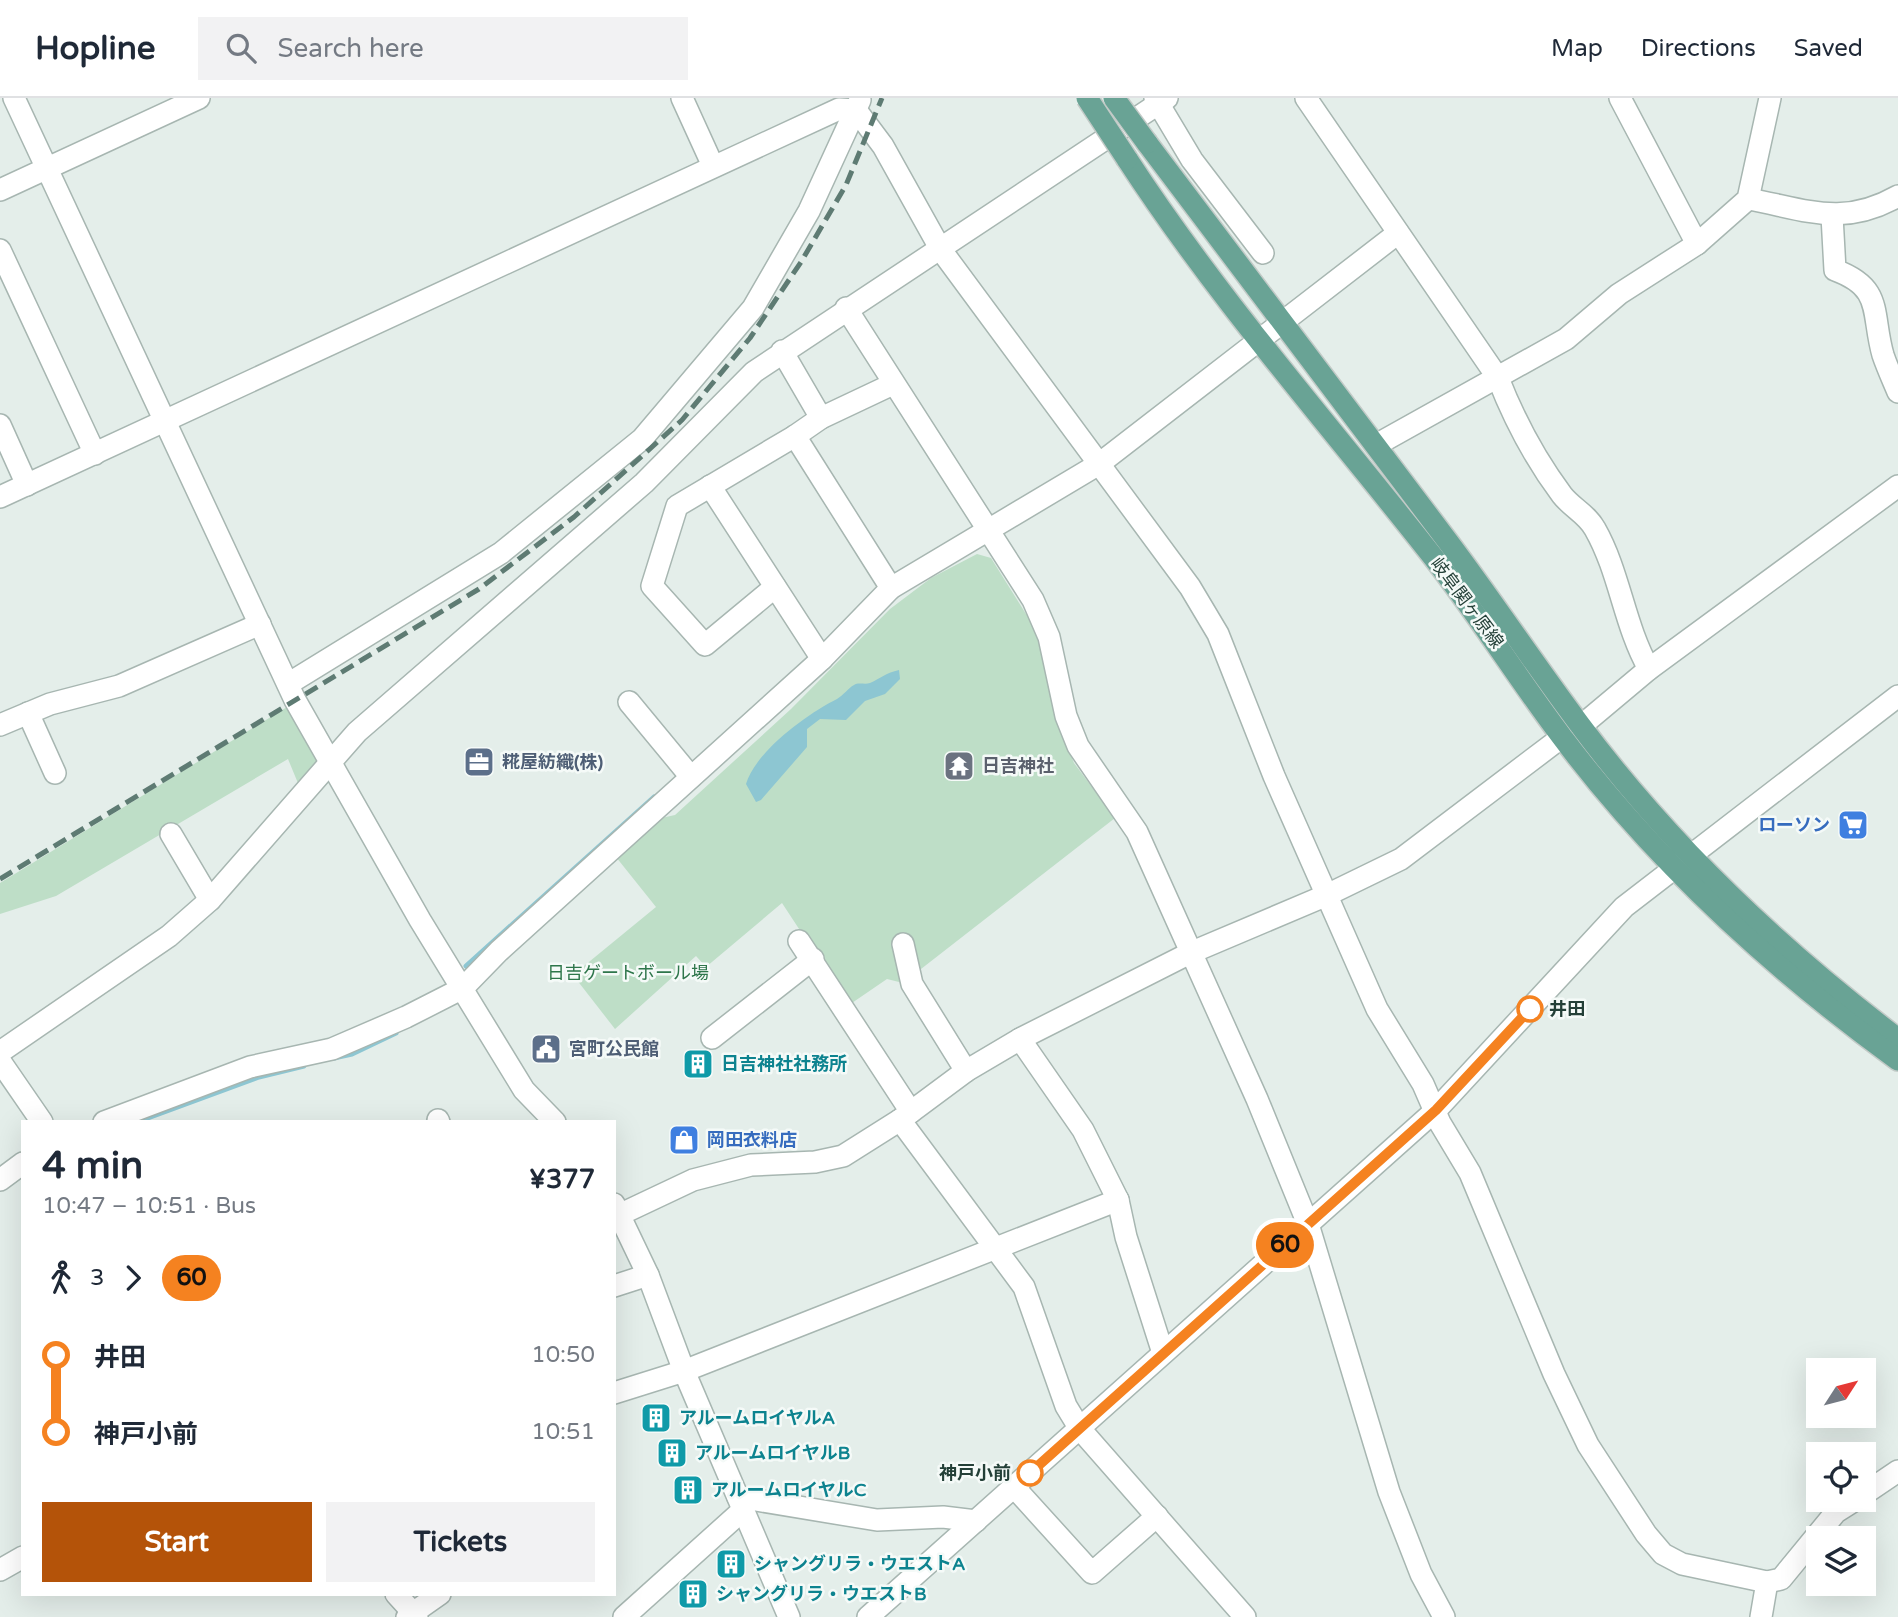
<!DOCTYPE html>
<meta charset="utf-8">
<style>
body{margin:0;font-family:"Varela Round","Noto Sans JP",sans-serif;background:#f2f2f3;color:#1f2937;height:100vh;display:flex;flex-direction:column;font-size:26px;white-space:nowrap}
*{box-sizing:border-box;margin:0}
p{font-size:23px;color:#747a83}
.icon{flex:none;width:38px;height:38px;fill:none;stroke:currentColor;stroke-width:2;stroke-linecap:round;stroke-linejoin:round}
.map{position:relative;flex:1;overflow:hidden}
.side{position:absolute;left:21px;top:1022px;width:595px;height:476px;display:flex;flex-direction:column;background:#fff;border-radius:0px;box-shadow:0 7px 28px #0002}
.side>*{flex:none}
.badge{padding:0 14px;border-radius:23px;font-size:24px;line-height:46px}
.needle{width:46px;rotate:54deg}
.tools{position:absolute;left:1806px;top:1260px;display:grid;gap:14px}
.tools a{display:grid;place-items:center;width:70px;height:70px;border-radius:0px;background:#fff;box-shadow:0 7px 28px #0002;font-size:35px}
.map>.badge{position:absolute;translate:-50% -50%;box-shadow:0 0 0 4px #fff}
.legs{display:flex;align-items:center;gap:10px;height:77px;padding:0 21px;font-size:23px}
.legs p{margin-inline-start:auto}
.overview{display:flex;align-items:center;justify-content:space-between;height:119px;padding:0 21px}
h1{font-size:38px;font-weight:700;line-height:52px}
.action{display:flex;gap:14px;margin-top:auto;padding:14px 21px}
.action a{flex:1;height:80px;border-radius:0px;background:#b45309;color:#fff;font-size:28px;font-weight:700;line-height:80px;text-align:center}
.action a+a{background:#f2f2f3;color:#1f2937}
ul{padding:0 21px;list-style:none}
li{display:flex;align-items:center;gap:24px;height:77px;font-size:26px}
li i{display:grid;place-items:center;width:10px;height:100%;margin:0 9px;background:currentColor}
li i::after{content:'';width:18px;height:18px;margin:-9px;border:5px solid;border-radius:50%;background:#fff}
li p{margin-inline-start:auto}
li:first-child i{background:linear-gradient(#0000 50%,currentColor 0)}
li:last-child i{background:linear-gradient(currentColor 50%,#0000 0)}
header{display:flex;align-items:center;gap:42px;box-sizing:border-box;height:98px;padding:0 35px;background:#fff;border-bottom:2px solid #e0e1e3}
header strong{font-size:33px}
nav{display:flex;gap:38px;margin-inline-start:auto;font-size:24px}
.search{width:490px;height:63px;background:#f2f2f3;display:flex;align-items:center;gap:18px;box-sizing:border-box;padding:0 24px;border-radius:0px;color:#747a83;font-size:26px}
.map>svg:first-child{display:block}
.park{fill:#bedec7}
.water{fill:#8dc6d2}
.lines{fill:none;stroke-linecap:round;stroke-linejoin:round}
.stream{stroke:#8dc6d2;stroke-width:5}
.minor-casing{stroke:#a7b6b1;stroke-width:24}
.tertiary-casing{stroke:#a7b6b1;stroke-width:24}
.primary-casing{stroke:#c2cac7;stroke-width:24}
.minor{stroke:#fff;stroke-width:21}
.tertiary{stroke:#fff;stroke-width:21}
.primary{stroke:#69a395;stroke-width:21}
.rail{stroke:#5e7b73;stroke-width:5;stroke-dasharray:14 7;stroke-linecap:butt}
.primary-bridge-casing{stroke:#c2cac7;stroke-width:24;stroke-linecap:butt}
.primary-bridge{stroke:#69a395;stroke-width:21}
.line-1-casing{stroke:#fff;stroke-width:16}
.line-1{stroke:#f58220;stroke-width:10}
.stop-1-dot{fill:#fff;stroke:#f58220;stroke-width:3.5}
.labels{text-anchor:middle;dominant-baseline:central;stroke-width:5;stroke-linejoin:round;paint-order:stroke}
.street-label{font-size:18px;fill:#244038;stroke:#f5faf8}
.service-label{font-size:18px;font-weight:bold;fill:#4e5e75;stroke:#f5faf8;text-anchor:start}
.worship-label{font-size:18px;font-weight:bold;fill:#5b616d;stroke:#f5faf8;text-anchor:start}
.shop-label{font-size:18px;font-weight:bold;fill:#366cbe;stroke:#f5faf8;text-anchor:end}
.park-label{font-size:18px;fill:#2e764b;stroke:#f5faf8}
.stop-label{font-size:18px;font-weight:bold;fill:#244038;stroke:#f5faf8;text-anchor:start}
.culture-label{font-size:18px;font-weight:bold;fill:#0d838f;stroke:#f5faf8;text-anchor:start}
</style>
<header>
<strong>Hopline</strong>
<div class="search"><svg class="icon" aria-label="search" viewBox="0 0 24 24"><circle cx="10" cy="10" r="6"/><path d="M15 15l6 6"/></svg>Search here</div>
<nav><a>Map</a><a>Directions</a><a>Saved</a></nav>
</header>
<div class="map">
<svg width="1898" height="1519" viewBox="0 0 1898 1519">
<rect width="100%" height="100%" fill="#e4eeea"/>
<g class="park">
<polygon points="977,456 991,460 1036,532 1047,567 1059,628 1074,665 1115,720 903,885 887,881 849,907 782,805 706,869 696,858 615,931 573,877 656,809 616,759 657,721 675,717 791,611 890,511 931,480"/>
<polygon points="292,606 323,667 300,690 288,661 56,798 0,816 0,785"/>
</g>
<path class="water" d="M899,572L900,581L885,596L865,603L846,622L820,621L807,631V649L761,702L756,704L746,686C756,653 807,616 837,601C844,597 848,590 854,587C858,584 865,587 870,585C881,580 886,575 899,572Z"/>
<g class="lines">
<g class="stream">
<polyline points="466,868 654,699"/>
<polyline points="334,960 352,956 396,935"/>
<polyline points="137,1024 259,979 304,968"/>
</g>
<g class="minor-casing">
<g id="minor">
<polyline points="14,0 295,602 420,822 524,992 555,1024"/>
<polyline points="682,0 713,68"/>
<polyline points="1155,0 1192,62 1263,155"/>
<path d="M1306,0L1498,280C1514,321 1535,361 1562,397C1572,410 1587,416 1595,431C1620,475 1624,527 1649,571"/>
<polyline points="1620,0 1697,146"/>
<polyline points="856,12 883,48 941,152 1190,489 1218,536 1274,678 1377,911 1423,986 1440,1025 1470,1075 1554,1276 1588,1347 1646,1436 1663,1456 1682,1466 1767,1484 1781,1481 1836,1414 1855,1402"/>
<polyline points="0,92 199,0"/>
<path d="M1748,101C1805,111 1842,130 1898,98"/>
<path d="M1832,118L1835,172C1884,190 1871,215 1883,257C1887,269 1893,282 1898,294"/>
<polyline points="0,152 95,356"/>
<polyline points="846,210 1033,502 1049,539 1066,618 1078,648 1137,734 1257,1001 1308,1126 1389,1394 1421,1476 1444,1519"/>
<polyline points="782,253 821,320"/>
<polyline points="0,327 27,387"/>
<polyline points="795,338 891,490"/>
<polyline points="1376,347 1566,241 1619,196 1697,146 1748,101 1770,0"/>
<polyline points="710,388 822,561"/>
<polyline points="0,399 839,11 856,12"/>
<polyline points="775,489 705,547 652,488 677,408 795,338 821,320 893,286"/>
<polyline points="288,586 501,455 642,341 753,210 809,113 860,2"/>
<polyline points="629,604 691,679"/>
<polyline points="28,615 55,675"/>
<polyline points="0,627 50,606 119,588 260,526"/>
<polyline points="1581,628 1649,571 1898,388"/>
<polyline points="171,736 210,802"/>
<polyline points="799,843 911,1014"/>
<polyline points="903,846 912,886 966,973"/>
<polyline points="712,940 813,861"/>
<polyline points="1020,941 1083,1032 1118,1102 1126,1139 1163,1255"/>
<polyline points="0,954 169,838 210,802 357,634 644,385 754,274 1167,0"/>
<polyline points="0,963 42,1024"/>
<polyline points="438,1022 439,1024"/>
<polyline points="900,1022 1024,1189 1066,1308 1080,1331 1245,1519"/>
<polyline points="104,1024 250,969 332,951 406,919 463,890 499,853 822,561 891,490 1099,366 1398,135"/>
<polyline points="0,1082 23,1065"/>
<polyline points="614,1106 648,1177 684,1273 789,1519"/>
<polyline points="621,1116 693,1082 751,1067 815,1064 843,1058 900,1022 966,973 1020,941 1190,855 1327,797 1401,761 1562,639"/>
<polyline points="614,1188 648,1177"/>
<polyline points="614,1295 684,1273 1118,1102"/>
<polyline points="1014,1389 1092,1475 1157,1418"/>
<polyline points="1864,1396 1898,1373"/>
<polyline points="738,1399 877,1422 943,1419 976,1423"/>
<polyline points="0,1472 23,1459"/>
<polyline points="396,1496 417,1519"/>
<polyline points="407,1519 440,1496"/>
<polyline points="624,1519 743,1412"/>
<polyline points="1761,1519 1767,1484"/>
</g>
</g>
<g class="tertiary-casing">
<polyline id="tertiary" points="868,1519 1436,1012 1624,809 1898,598"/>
</g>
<g class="primary-casing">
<g id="primary">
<path d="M1147,45C1248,178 1349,311 1449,445C1494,505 1535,567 1580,627C1668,745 1781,852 1898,941"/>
<path d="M1127,61C1216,198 1325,322 1426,450C1475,511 1515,577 1562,639C1656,764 1773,871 1898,962"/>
</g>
</g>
<use href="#minor" class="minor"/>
<use href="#tertiary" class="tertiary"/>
<use href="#primary" class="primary"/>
<polyline class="rail" points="0,781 479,491 574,419 682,322 750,240 801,164 846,87 882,0"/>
<g class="primary-bridge-casing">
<g id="primary-bridge">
<polyline points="1087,0 1127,61"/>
<polyline points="1114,0 1147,45"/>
</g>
</g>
<use href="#primary-bridge" class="primary-bridge"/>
</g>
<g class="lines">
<g class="line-1-casing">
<polyline id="line-1" points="1030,1375 1436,1012 1530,911"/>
</g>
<use href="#line-1" class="line-1"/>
</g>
<defs>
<g id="office-square" transform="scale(1.575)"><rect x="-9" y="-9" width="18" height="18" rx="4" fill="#5c6f8a" stroke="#f5faf8"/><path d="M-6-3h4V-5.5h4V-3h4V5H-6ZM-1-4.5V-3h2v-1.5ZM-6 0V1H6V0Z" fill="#fff"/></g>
<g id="temple-square" transform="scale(1.575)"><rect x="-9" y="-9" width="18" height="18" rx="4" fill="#6b7280" stroke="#f5faf8"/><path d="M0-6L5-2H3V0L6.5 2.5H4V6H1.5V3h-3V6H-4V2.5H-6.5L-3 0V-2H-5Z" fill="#fff"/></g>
<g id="supermarket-square" transform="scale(1.575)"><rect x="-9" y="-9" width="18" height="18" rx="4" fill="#3f7fe0" stroke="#f5faf8"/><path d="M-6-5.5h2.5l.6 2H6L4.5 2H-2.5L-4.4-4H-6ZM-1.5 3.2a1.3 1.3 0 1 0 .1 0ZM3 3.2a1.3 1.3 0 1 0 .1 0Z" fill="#fff"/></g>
<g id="civic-square" transform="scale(1.575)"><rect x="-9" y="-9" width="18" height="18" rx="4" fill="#5c6f8a" stroke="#f5faf8"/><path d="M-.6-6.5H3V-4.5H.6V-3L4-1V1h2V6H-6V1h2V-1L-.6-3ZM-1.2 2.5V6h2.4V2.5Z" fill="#fff"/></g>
<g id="building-square" transform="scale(1.575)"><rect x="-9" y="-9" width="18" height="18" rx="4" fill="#0f9aa8" stroke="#f5faf8"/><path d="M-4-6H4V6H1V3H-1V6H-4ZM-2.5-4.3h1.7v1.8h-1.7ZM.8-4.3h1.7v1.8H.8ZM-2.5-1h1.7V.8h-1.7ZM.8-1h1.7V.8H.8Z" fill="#fff"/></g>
<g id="shop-square" transform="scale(1.575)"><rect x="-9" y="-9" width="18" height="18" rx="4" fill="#3f7fe0" stroke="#f5faf8"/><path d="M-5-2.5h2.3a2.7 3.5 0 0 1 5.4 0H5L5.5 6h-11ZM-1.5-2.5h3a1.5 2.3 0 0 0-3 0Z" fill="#fff"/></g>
</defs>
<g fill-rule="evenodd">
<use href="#office-square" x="479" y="664"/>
<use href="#temple-square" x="959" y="668"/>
<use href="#supermarket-square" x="1853" y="727"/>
<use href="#civic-square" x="546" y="951"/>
<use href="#building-square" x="698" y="966"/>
<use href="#shop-square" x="684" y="1042"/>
<use href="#building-square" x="656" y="1320"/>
<use href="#building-square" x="672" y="1355"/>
<use href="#building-square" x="688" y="1392"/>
<use href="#building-square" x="731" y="1466"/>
<use href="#building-square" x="693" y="1496"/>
</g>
<g class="stop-1-dot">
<circle cx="1530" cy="911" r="12"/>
<circle cx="1030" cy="1375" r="12"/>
</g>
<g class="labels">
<g class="street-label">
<text transform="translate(1467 505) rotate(53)">岐阜関ヶ原線</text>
</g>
<g class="service-label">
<text x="502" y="664">糀屋紡織(株)</text>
<text x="569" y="951">宮町公民館</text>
</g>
<g class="worship-label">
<text x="982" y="668">日吉神社</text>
</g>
<g class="shop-label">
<text x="1830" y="727">ローソン</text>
<text x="707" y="1042" text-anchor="start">岡田衣料店</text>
</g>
<g class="park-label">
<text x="628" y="875">日吉ゲートボール場</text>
</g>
<g class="stop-label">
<text x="1549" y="911">井田</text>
<text x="1011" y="1375" text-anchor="end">神戸小前</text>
</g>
<g class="culture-label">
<text x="721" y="966">日吉神社社務所</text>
<text x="679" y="1320">アルームロイヤルA</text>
<text x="695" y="1355">アルームロイヤルB</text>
<text x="711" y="1392">アルームロイヤルC</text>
<text x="754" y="1466">シャングリラ・ウエストA</text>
<text x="716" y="1496">シャングリラ・ウエストB</text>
</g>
</g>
</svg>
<div class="tools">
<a><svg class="needle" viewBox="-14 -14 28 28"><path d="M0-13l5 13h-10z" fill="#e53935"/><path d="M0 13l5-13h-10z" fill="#747a83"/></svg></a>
<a><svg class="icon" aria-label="locate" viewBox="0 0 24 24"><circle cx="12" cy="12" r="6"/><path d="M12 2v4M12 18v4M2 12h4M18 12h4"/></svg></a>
<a><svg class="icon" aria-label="layers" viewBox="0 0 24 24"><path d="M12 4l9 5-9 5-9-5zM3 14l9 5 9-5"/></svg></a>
</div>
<b class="badge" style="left:1285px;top:1147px;background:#f58220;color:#111">60</b>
<section class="side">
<div class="overview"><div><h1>4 min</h1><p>10:47 – 10:51 · Bus</p></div><b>¥377</b></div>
<div class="legs"><svg class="icon" aria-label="walk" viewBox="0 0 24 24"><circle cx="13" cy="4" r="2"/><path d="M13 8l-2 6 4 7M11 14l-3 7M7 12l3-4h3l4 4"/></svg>3<svg class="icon" aria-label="forward" viewBox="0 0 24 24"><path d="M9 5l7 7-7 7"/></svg><b class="badge" style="background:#f58220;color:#111">60</b></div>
<ul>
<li><i style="color:#f58220"></i><b>井田</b><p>10:50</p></li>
<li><i style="color:#f58220"></i><b>神戸小前</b><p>10:51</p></li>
</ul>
<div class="action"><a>Start</a><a>Tickets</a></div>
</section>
</div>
